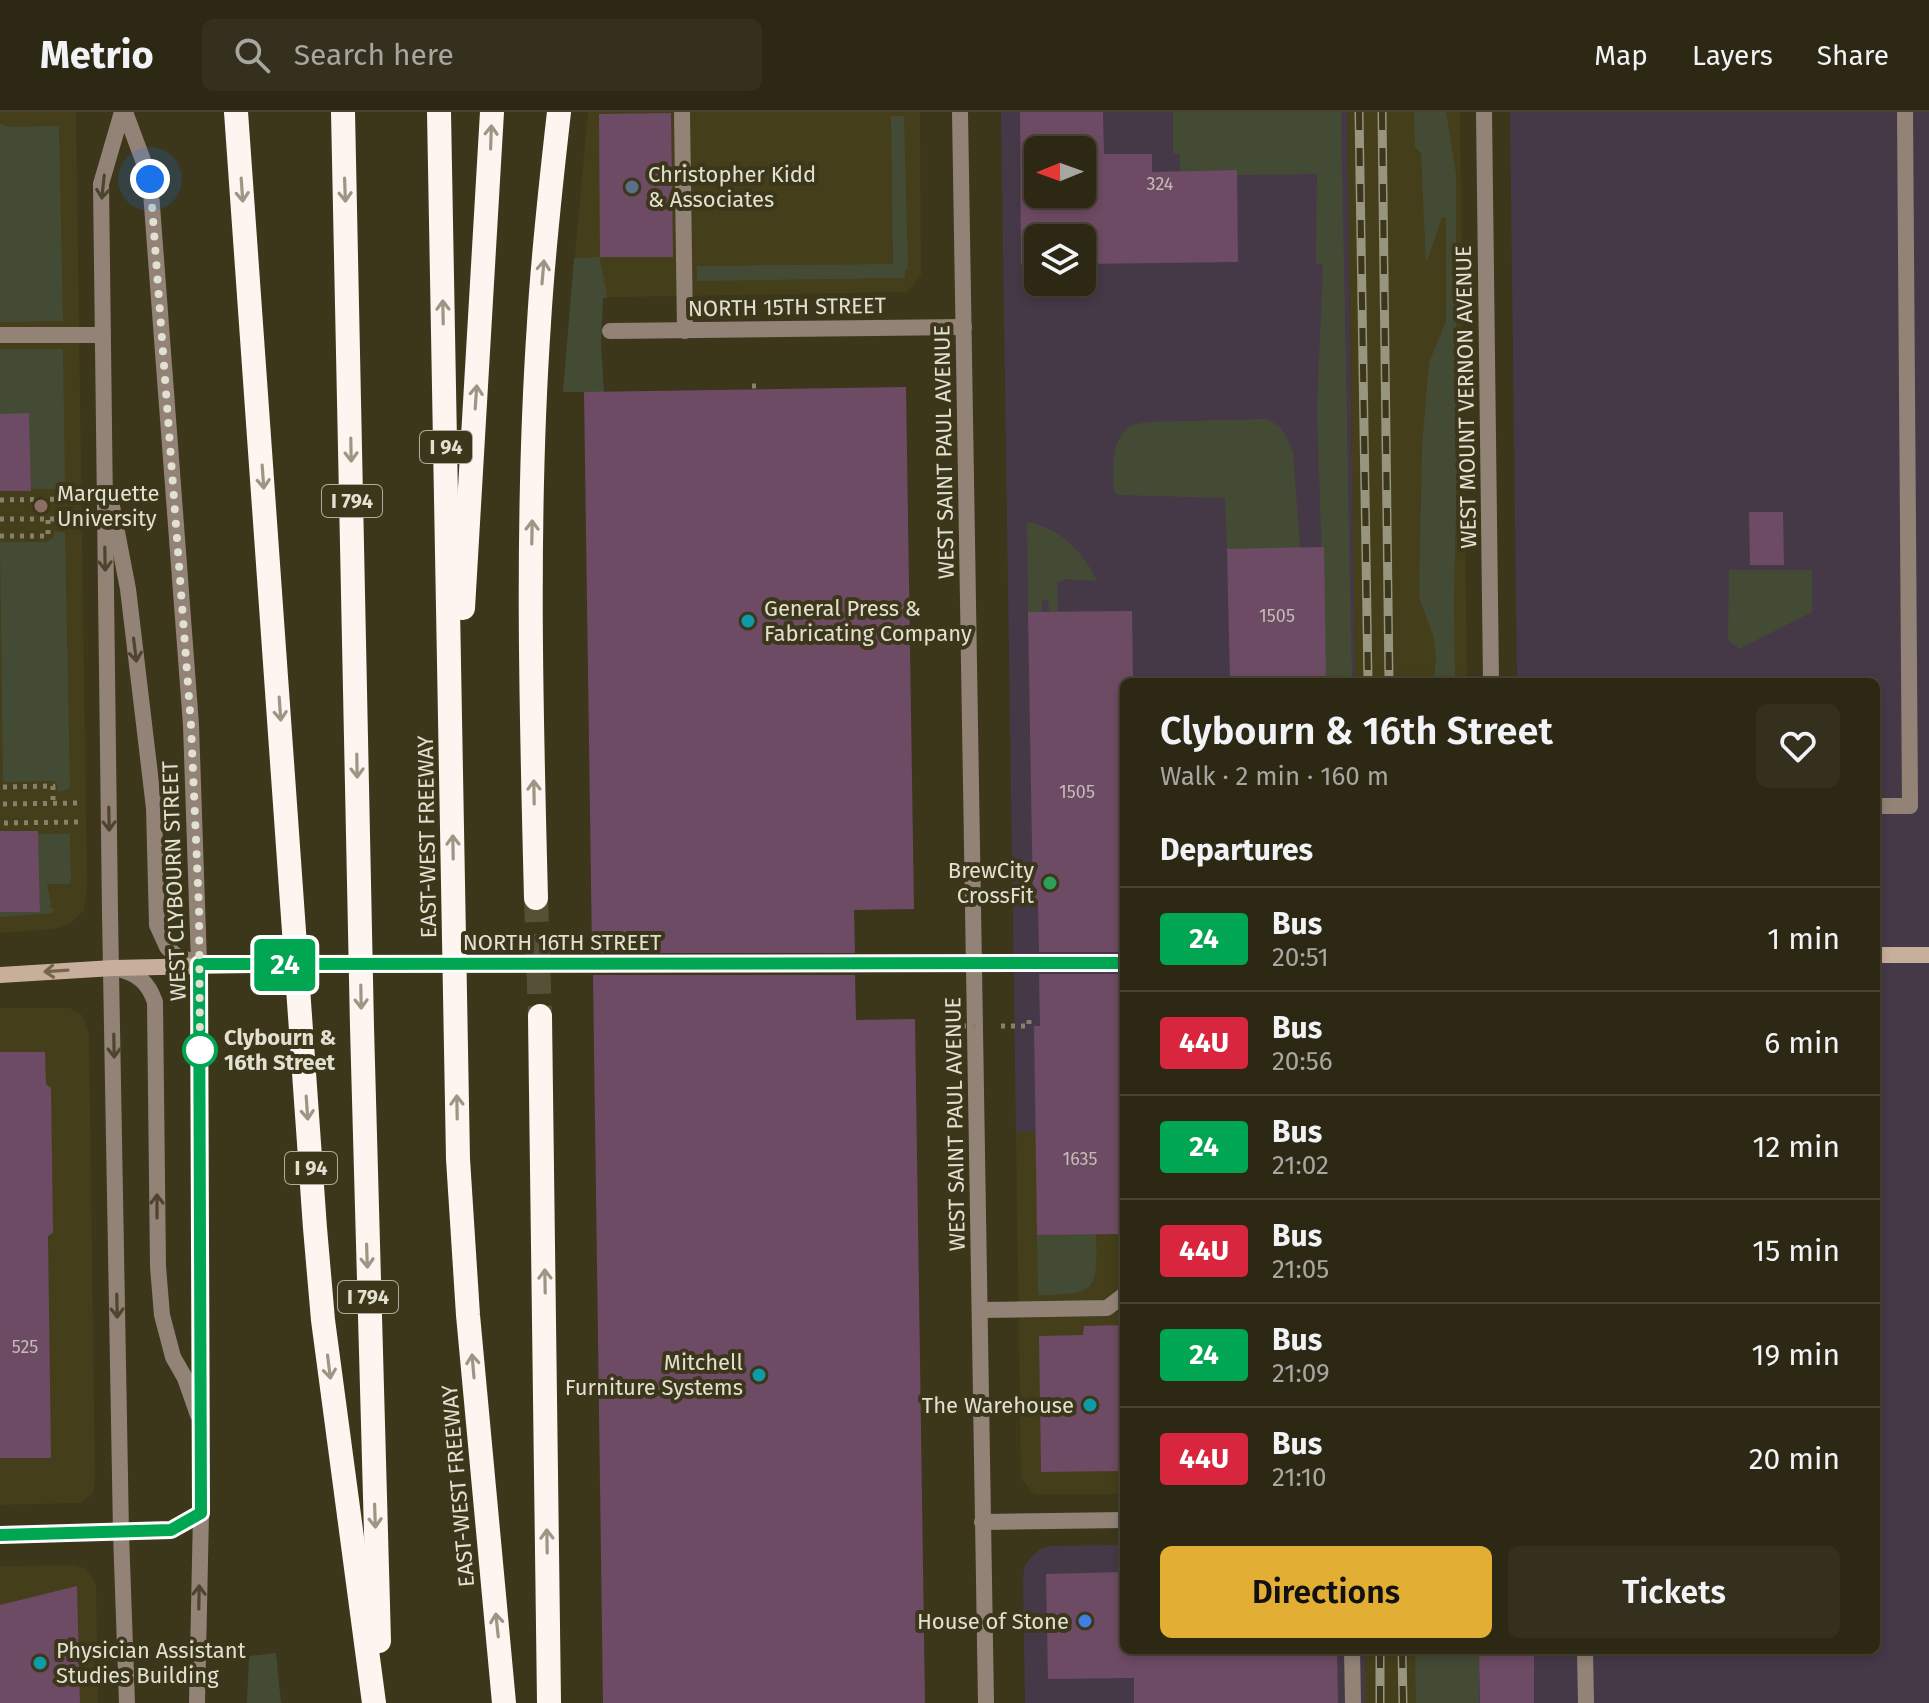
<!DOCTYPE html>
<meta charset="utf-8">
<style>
body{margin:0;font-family:"Fira Sans",sans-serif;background:#35301d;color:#f1f3f6;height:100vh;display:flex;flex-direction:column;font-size:30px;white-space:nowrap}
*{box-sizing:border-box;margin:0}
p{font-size:26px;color:#a7a6a0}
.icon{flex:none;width:44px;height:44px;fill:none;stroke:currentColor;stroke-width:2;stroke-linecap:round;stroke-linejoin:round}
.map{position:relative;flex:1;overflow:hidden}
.sheet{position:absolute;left:1120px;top:566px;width:760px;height:976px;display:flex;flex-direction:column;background:#2d2814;border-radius:12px;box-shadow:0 4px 12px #0003,0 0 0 2px #484434}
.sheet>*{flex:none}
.badge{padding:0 16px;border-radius:6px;font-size:28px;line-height:52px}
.needle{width:52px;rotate:269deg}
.tools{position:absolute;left:1024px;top:24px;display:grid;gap:16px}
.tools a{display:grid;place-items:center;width:72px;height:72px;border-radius:12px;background:#2d2814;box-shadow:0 4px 12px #0003,0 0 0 2px #484434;font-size:40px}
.you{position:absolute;width:40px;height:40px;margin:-20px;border:6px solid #fff;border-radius:50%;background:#1a73e8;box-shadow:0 0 0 12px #1a73e833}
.map>.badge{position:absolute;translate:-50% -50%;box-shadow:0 0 0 4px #fff}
h2{padding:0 40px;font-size:30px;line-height:72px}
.round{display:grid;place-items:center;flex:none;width:84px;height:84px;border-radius:12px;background:#35301d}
.head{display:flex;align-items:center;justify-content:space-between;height:136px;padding:0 40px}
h1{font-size:38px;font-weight:600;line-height:60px}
.action{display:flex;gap:16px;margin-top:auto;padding:16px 40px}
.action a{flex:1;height:92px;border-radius:12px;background:#e3ae34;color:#111;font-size:32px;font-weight:600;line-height:92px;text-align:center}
.action a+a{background:#35301d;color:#f1f3f6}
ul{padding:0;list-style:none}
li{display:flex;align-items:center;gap:24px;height:104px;padding:0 40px;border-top:2px solid #484434}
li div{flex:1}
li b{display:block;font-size:30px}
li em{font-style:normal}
li .badge{min-width:88px;font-weight:700;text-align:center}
header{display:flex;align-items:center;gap:48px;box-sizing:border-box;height:112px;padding:0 40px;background:#2d2814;border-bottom:2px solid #484434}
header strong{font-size:38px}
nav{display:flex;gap:44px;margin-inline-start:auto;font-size:28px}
.search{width:560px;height:72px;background:#35301d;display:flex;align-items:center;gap:20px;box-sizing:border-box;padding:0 28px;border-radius:12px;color:#a7a6a0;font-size:30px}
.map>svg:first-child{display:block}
.built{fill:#443e1a}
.industrial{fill:#453948;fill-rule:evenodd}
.green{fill:#444b35}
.building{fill:#6d4b64;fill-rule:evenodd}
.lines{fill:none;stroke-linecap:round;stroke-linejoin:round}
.motorway-tunnel{stroke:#555036;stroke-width:24;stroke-dasharray:24 12;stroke-linecap:butt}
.path{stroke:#86816b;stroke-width:5;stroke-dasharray:4 6;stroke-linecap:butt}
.service{stroke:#938377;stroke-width:16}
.pedestrian{stroke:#938377;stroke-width:16}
.minor{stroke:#938377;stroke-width:16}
.tertiary{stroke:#938377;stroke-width:16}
.secondary{stroke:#c8af9b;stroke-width:16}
.motorway{stroke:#fdf5ef;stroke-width:24}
.rail-casing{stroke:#97947f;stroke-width:9}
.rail{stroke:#3c361b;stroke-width:6;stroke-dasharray:18;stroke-linecap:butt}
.path-bridge{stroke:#86816b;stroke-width:5;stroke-dasharray:4 6;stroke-linecap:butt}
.secondary-bridge{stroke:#c8af9b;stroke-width:16}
.oneway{stroke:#9c9685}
.oneway2{stroke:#4d452d}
.oneway3{stroke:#74664e}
.line-casing{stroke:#fff;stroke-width:18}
.line{stroke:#00a651;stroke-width:12}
.walk{stroke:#e2e0d0;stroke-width:8;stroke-dasharray:0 14.4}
.service-dot{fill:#5c6f8a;stroke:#3c361b;stroke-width:3}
.education-dot{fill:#8d6e63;stroke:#3c361b;stroke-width:3}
.culture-dot{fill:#0f9aa8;stroke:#3c361b;stroke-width:3}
.leisure-dot{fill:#2e9e5b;stroke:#3c361b;stroke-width:3}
.stop-dot{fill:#fff;stroke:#00a651;stroke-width:4}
.shop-dot{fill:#3f7fe0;stroke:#3c361b;stroke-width:3}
.labels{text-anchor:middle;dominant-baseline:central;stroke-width:8;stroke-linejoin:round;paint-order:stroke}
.number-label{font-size:18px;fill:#c5bbb5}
.shield{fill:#3c361b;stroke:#b0ad9a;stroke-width:2}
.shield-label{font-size:20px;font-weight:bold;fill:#e2e0d0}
.poi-label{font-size:22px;fill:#e2e0d0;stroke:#3c361b;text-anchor:start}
.street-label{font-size:22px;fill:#e2e0d0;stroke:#3c361b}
.stop-label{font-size:22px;font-weight:bold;fill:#e2e0d0;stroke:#3c361b;text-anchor:start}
</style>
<header>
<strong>Metrio</strong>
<div class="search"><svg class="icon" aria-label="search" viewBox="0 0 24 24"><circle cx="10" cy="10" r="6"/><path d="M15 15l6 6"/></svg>Search here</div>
<nav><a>Map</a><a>Layers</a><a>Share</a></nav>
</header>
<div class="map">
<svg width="1929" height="1591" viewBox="0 0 1929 1591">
<rect width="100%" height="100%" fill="#3c361b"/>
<g class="built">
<polygon points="0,0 76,0 87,775 84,798 71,811 54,817 0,821"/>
<polygon points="588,0 920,0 921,163 907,180 571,186"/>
<polygon points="1347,0 1460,0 1467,570 1355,570"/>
<polygon points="0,896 70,896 82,903 89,923 95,1366 93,1381 80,1391 0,1393"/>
<polygon points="1124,1018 1124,1382 1034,1382 1021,1366 1016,1020"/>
<polygon points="75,1453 86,1457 96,1472 98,1591 0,1591 0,1454"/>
<polygon points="1365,1538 1464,1538 1465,1591 1365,1591"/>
</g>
<g class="industrial">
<path d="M1001,0H1347L1355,570H1124V1018L1016,1020ZM1038,38H1082V82H1038ZM1038,126H1082V170H1038Z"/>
<polygon points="1510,0 1929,0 1929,1591 1416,1591 1415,1538 1876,1538 1876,570 1517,570"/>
<polygon points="1124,1433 1124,1538 1365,1538 1365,1591 1025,1591 1023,1467 1024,1456 1030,1446 1040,1437 1049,1434"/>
</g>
<g class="green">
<polygon points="1173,0 1341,0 1352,570 1326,570 1317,299 1323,153 1316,151 1317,62 1237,63 1237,58 1180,59 1180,42 1173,41"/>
<polygon points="1414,0 1446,0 1456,62 1456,239 1459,266 1454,485 1455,570 1434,570 1436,544 1433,523 1419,485 1422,334 1429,251 1446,209 1446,105 1442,105 1426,152 1421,41 1415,35"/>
<polygon points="891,4 904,4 908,157 905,157 905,166 697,169 697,154 893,152"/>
<polygon points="0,12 9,15 59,14 63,209 0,210"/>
<path d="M600,145C601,160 606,171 607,186H603L601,232L604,280H563L574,146Z"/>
<polygon points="0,237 63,237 65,377 31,377 29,302 0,302"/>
<path d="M1266,307C1282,313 1287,325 1293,340L1300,436L1227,437L1225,386L1119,383L1114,380C1113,360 1110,329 1129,315C1134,312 1143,311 1149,310Z"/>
<path d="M1027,410C1059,416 1083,439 1097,469L1065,467L1057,471L1058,500H1049L1048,488L1042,489V500H1028Z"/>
<polygon points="54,419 65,421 70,677 58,680 57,672 53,669 3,670 0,430 47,430 54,425"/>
<polygon points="1729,458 1812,458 1812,500 1739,537 1728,528"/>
<polygon points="38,722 70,722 71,770 68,772 47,772 51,792 49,796 53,796 53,801 0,805 0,800 40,799"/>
<path d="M1096,1122C1098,1181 1095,1182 1038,1183L1037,1123Z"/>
<polygon points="1415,1538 1479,1538 1479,1591 1416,1591"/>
<polygon points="276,1541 281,1591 247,1591 249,1544"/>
</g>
<g class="building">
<path d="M1020,0H1103L1104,42H1152V60L1237,58L1238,150L1082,152V126H1038V152L1021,153ZM1038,38H1082V82H1038Z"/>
<polygon points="671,1 673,145 600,145 599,2"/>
<polygon points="906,275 914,797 854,798 855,841 592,841 584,280"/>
<polygon points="29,301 31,379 0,379 0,302"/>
<polygon points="1749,400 1783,400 1784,453 1750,453"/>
<polygon points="1324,435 1326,570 1230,570 1227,437"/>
<polygon points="1132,499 1133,570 1124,570 1124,840 1039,840 1038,792 1033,792 1028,500"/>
<polygon points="0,719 38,719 40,800 0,800"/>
<polygon points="1039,862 1124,862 1124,1122 1037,1123 1034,914 1040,914"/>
<polygon points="593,863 855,863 856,908 915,907 925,1591 603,1591"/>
<polygon points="0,940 45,940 46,972 51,976 53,1121 48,1124 51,1346 0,1346"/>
<polygon points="1124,1213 1124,1359 1041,1360 1039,1224 1083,1223 1084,1214"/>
<polygon points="1124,1460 1124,1538 1337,1538 1338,1591 1134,1591 1134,1566 1048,1567 1046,1462"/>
<polygon points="77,1474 80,1591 0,1591 0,1493"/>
<polygon points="1479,1538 1534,1538 1534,1591 1480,1591"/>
</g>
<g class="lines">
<polyline class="motorway-tunnel" points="536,786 540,904"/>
<g class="path">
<polyline points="752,274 760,274"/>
<polyline points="0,388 73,387"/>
<polyline points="0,407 74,407"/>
<polyline points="0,424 48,424 48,407"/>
<polyline points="3,675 53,674 53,691"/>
<polyline points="3,692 77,691"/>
<polyline points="4,711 78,710"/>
<polyline points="999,789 1028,789 1028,794"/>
<polyline points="1001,914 1029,914 1029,908"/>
</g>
<g class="service">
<polyline points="682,0 685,219"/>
<polyline points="1876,694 1910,694 1905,0"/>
<polyline points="981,1198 1107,1196 1124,1183"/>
<polyline points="1352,1538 1353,1591"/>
<polyline points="1585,1538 1586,1591"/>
</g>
<polyline class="pedestrian" points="0,223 102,223"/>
<g class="minor">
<polyline points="1484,0 1491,570"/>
<polyline points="610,219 964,215"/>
<polyline points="982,1410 1124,1408"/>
</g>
<g class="tertiary">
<polyline points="122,0 101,72 110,802 121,1421 127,1591"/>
<polyline points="960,0 986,1591"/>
<polyline points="112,394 128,477 154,696 157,813 167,835 175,843 199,852 191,613 150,67 125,0"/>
<path d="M118,857C138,862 148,870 155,890L158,1155L162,1203L173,1245L185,1266L198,1303"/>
<polyline points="197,1591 201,1401"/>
</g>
<g class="secondary">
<polyline points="1876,843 1929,843"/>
<polyline points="0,863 113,856 255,853"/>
<polyline points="0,1423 171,1418 201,1401 199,852"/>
</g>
<g class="motorway">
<polyline points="236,0 315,1116 323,1208 374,1591"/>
<polyline points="343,0 362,915 379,1529"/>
<polyline points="439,0 458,1047 468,1203 504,1591"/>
<polyline points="463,496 492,0"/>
<path d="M536,786C531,595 526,402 539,211C543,140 551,70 559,0"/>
<polyline points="540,904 549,1591"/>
</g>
<g class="rail-casing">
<g id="rail">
<polyline points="1359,0 1368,570"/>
<polyline points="1382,0 1389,570"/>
<polyline points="1380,1538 1380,1591"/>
<polyline points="1402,1538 1403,1591"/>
</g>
</g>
<use href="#rail" class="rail"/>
<polyline class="path-bridge" points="953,903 953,914 980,914"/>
<polyline class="secondary-bridge" points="255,853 1124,851"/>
</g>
<defs><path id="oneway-shaft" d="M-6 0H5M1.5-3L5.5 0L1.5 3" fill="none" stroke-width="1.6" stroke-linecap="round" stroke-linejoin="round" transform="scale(2)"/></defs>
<g class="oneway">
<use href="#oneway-shaft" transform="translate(491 25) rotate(-88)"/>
<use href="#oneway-shaft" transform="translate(242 78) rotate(86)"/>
<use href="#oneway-shaft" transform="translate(345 78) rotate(88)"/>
<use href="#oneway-shaft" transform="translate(543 160) rotate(-85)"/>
<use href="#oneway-shaft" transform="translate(443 200) rotate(-91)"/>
<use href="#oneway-shaft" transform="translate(476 285) rotate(-86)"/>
<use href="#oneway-shaft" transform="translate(351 338) rotate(89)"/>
<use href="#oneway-shaft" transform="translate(263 365) rotate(86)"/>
<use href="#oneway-shaft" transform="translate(532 420) rotate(-89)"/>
<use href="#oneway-shaft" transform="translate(280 597) rotate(86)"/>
<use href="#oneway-shaft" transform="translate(357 654) rotate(89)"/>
<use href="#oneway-shaft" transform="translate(534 680) rotate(-91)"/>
<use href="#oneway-shaft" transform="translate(453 735) rotate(-91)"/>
<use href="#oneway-shaft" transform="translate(361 885) rotate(89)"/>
<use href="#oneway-shaft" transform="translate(457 995) rotate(-91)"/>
<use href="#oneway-shaft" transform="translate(307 996) rotate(86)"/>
<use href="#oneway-shaft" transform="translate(367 1144) rotate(88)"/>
<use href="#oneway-shaft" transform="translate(545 1169) rotate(-91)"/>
<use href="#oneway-shaft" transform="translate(473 1254) rotate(-95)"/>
<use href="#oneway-shaft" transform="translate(329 1255) rotate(83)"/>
<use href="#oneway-shaft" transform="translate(375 1404) rotate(88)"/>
<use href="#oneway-shaft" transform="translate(547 1429) rotate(-91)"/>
<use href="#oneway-shaft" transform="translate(497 1513) rotate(-96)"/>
</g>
<g class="oneway2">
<use href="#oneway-shaft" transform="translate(103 75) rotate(96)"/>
<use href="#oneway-shaft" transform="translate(105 447) rotate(89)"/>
<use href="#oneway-shaft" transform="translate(135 538) rotate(83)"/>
<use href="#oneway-shaft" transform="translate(109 707) rotate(89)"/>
<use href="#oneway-shaft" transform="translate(114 934) rotate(89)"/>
<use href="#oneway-shaft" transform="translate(157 1094) rotate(-90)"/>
<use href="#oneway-shaft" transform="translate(117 1194) rotate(89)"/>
<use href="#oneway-shaft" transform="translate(199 1485) rotate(-89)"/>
</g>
<use class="oneway3" href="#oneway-shaft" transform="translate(56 859) rotate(176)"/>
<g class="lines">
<g class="line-casing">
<polyline id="line" points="0,1423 171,1418 201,1401 199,852 1124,851"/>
</g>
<use href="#line" class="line"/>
<polyline class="walk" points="150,67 191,613 199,797 200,938"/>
</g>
<circle class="service-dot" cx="632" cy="75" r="8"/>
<circle class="education-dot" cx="41" cy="394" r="8"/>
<g class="culture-dot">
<circle cx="748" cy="509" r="8"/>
<circle cx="759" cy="1263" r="8"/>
<circle cx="1090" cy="1293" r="8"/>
<circle cx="40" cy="1551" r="8"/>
</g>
<circle class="leisure-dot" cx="1050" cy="771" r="8"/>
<circle class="stop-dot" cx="200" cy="938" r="16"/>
<circle class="shop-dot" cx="1085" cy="1509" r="8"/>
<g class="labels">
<g class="number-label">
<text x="1160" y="72">324</text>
<text x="1277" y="504">1505</text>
<text x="1077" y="680">1505</text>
<text x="1080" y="1047">1635</text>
<text x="25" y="1235">525</text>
</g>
<g class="shield">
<rect x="420" y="319" width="52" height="32" rx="6"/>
<rect x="322" y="373" width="60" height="32" rx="6"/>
<rect x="285" y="1040" width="52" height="32" rx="6"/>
<rect x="338" y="1169" width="60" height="32" rx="6"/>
</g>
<g class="shield-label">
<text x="446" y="335">I 94</text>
<text x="352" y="389">I 794</text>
<text x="311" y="1056">I 94</text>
<text x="368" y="1185">I 794</text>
</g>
<g class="poi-label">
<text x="648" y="62">Christopher Kidd<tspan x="648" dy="25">&amp; Associates</tspan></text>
<text x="57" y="381">Marquette<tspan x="57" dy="25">University</tspan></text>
<text x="764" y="496">General Press &amp;<tspan x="764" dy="25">Fabricating Company</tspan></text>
<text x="1034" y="758" text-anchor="end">BrewCity<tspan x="1034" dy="25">CrossFit</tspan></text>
<text x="743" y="1250" text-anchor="end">Mitchell<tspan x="743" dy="25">Furniture Systems</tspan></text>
<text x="1074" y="1293" text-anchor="end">The Warehouse</text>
<text x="1069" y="1509" text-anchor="end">House of Stone</text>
<text x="56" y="1538">Physician Assistant<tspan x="56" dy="25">Studies Building</tspan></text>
</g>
<g class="street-label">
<text transform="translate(787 195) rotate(-1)">NORTH 15TH STREET</text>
<text transform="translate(1466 285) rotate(-91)">WEST MOUNT VERNON AVENUE</text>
<text transform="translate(944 340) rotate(-91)">WEST SAINT PAUL AVENUE</text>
<text transform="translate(427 725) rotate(-91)">EAST-WEST FREEWAY</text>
<text transform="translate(174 769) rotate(-92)">WEST CLYBOURN STREET</text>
<text x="562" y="830">NORTH 16TH STREET</text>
<text transform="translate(955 1012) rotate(-91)">WEST SAINT PAUL AVENUE</text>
<text transform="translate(458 1374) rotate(-95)">EAST-WEST FREEWAY</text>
</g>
<g class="stop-label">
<text x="224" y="925">Clybourn &amp;<tspan x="224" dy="25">16th Street</tspan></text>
</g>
</g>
</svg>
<div class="tools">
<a><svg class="needle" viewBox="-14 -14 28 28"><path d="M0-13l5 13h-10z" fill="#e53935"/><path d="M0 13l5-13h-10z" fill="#a7a6a0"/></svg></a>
<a><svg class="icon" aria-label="layers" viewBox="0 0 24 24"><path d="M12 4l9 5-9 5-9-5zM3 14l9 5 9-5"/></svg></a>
</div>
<div class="you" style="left:150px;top:67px"></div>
<b class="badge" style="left:285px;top:853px;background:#00a651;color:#fff">24</b>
<section class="sheet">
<div class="head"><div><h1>Clybourn &amp; 16th Street</h1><p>Walk · 2 min · 160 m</p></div><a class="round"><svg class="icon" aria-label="heart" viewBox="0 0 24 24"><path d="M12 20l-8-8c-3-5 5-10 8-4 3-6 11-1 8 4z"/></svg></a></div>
<h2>Departures</h2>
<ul>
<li><span class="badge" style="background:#00a651;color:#fff">24</span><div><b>Bus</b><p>20:51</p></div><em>1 min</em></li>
<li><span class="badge" style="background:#d7263d;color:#fff">44U</span><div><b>Bus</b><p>20:56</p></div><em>6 min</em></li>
<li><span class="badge" style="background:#00a651;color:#fff">24</span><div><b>Bus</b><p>21:02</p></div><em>12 min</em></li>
<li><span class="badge" style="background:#d7263d;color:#fff">44U</span><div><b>Bus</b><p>21:05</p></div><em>15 min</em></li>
<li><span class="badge" style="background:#00a651;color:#fff">24</span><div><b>Bus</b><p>21:09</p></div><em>19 min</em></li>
<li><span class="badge" style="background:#d7263d;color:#fff">44U</span><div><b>Bus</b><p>21:10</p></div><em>20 min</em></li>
</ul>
<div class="action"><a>Directions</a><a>Tickets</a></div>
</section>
</div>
